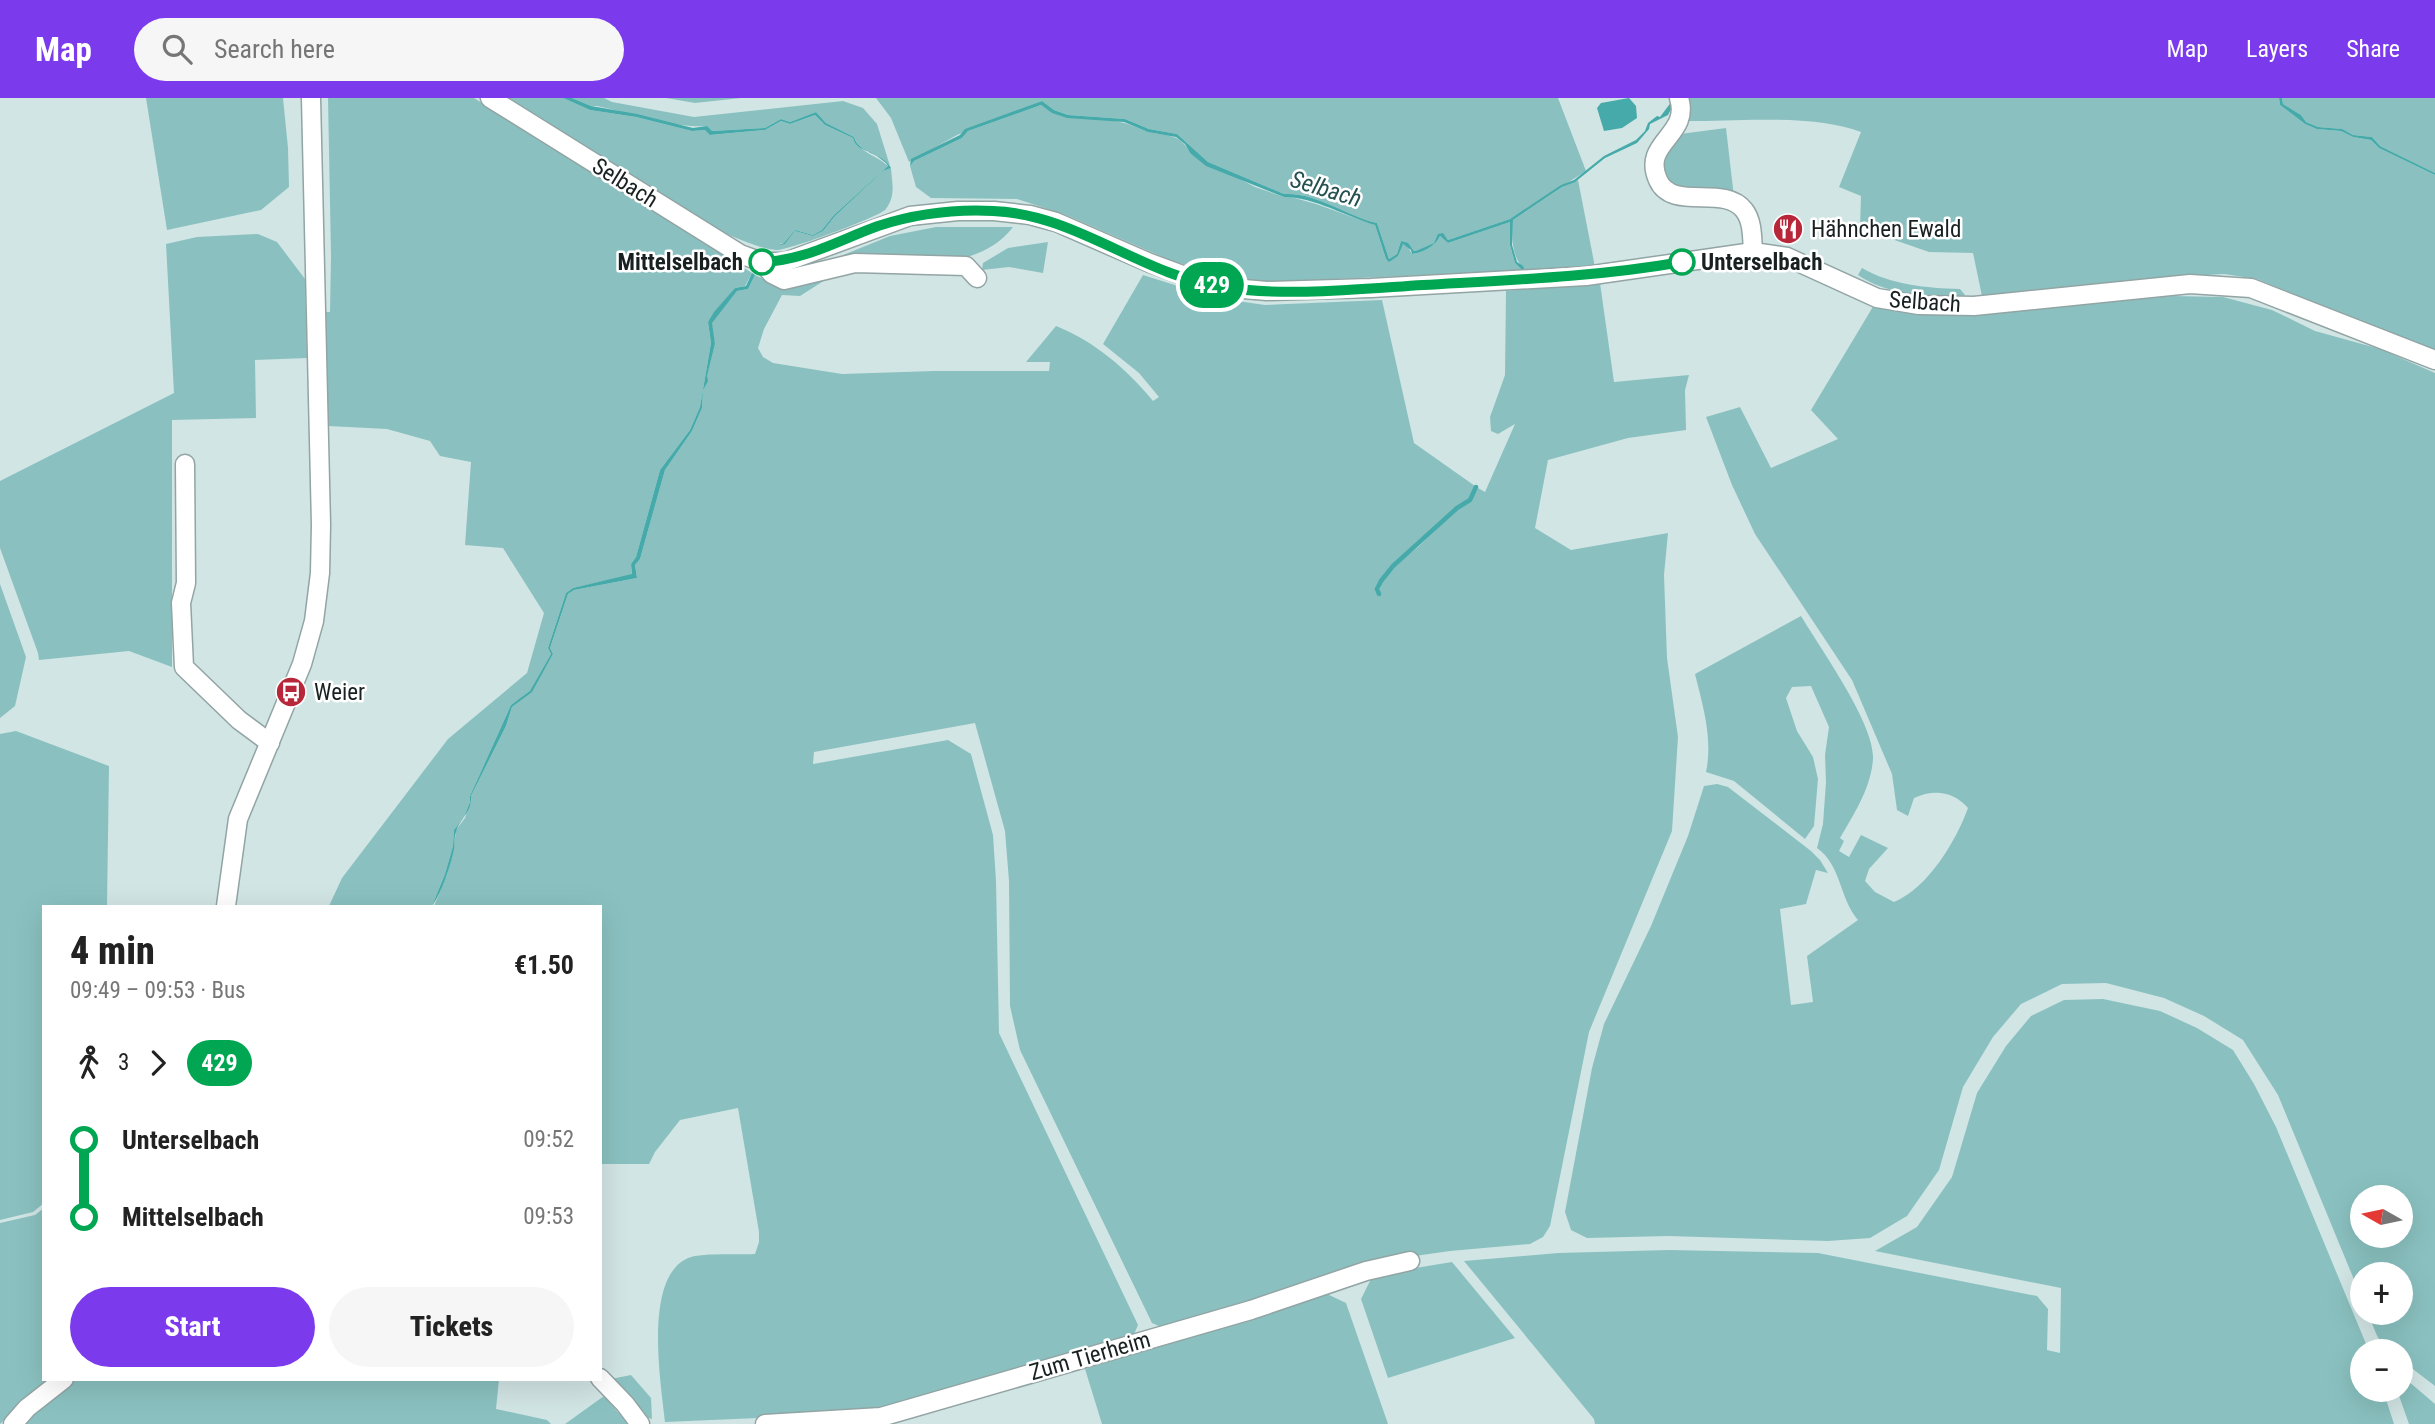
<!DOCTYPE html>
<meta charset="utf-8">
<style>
body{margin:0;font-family:"Roboto Condensed",sans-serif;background:#f6f6f6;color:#222;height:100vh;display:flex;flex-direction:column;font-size:26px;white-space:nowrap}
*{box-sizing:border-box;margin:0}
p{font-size:23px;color:#767676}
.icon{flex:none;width:38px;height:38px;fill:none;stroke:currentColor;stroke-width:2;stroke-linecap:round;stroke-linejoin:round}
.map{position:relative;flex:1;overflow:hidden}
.side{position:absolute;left:42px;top:807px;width:560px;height:476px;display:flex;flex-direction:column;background:#fff;border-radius:0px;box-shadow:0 7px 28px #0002}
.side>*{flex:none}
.badge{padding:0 14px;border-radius:23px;font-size:24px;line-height:46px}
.needle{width:46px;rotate:279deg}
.tools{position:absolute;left:2350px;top:1087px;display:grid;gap:14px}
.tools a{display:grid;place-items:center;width:63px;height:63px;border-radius:50%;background:#fff;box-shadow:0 7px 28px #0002;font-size:35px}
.map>.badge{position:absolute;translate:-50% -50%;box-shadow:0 0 0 4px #fff}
.legs{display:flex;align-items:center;gap:10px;height:77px;padding:0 28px;font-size:23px}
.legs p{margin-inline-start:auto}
.headline{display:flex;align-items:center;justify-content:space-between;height:119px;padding:0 28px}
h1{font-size:38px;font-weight:800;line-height:52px}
.action{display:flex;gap:14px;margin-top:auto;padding:14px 28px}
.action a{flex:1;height:80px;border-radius:42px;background:#7c3aed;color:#fff;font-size:28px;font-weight:800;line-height:80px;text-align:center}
.action a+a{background:#f6f6f6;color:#222}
ul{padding:0 28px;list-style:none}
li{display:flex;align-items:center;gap:24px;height:77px;font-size:26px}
li i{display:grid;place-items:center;width:10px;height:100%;margin:0 9px;background:currentColor}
li i::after{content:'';width:18px;height:18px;margin:-9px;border:5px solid;border-radius:50%;background:#fff}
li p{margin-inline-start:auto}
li:first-child i{background:linear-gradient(#0000 50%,currentColor 0)}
li:last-child i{background:linear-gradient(currentColor 50%,#0000 0)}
header{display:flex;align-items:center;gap:42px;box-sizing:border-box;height:98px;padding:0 35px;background:#7c3aed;color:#fff}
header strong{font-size:33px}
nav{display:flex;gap:38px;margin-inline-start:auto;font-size:24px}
.search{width:490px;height:63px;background:#f6f6f6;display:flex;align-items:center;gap:18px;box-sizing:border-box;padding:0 24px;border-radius:38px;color:#767676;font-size:26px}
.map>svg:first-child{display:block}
.green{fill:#8ac1c0;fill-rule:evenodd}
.water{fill:#45aaa9}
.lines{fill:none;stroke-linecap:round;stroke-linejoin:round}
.stream{stroke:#45aaa9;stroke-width:4.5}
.minor-casing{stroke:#92a4a4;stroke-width:21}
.minor{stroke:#fff;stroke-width:18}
.line-1-casing{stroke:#fff;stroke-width:16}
.line-1{stroke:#00a651;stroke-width:10}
.stop-1-dot{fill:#fff;stroke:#00a651;stroke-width:3.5}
.labels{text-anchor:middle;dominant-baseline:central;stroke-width:5;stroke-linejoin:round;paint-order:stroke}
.street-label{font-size:23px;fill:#182020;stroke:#fff}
.poi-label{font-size:23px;fill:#182020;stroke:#fff;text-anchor:start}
.stop-label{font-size:23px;font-weight:bold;fill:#182020;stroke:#fff;text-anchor:end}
.water-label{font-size:24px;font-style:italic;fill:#255151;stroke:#fff}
</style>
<header>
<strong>Map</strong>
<div class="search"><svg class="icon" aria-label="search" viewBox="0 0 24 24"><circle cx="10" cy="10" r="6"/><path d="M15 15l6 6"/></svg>Search here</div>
<nav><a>Map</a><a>Layers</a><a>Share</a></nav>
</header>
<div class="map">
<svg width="2435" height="1326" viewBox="0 0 2435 1326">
<rect width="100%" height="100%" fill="#d1e5e4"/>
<g class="green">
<polygon points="146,0 283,0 288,50 289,89 261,112 167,132"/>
<polygon points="328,0 474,0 752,175 745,188 735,190 708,224 711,245 700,309 690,332 660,372 636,459 631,466 632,477 573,490 566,495 548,550 551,556 530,594 511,607 470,698 470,704 464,719 454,732 453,748 445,776 432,808 329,808 342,780 448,641 527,575 544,515 503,450 465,447 471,364 440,358 430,343 387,331 328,328 326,214 330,214 331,158"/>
<path d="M507,0H563L590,12L636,19L692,33L705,32L711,37L765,32L781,23L790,26L815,17L825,27L853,40C857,53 878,58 888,68L834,117L822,132L813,137L795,132L784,145L779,146H785L795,133L813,138L823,133L835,118L883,73L891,70C892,86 896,97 886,111C882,118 787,153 776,152C757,150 737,140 720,133Z"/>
<path d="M572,0H604L612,4L694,19L843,3L863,10L877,26L890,68C880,56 859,54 854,39L826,25L816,14L790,24L781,21L765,30L711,33L707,28C678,31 627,14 597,8H591Z"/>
<polygon points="666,0 741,0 695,5"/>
<path d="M876,0H1558L1586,73L1510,121L1448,142L1446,139L1439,136L1434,145L1417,153L1414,154L1413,151L1401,143L1397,156L1389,161L1377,125C1347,118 1316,94 1284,96L1208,64L1177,36L1149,31L1125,21L1068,17L1054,12L1042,3L957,37L909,64L891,20Z"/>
<path d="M1686,0H2279L2280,7L2305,26L2318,31L2341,33L2353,39L2371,42L2379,50L2435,77V254L2257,181L2224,176L2171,179L1982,198L1973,155L1929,154L1860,130L1861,98L1839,89L1861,34C1814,16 1739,23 1687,23L1689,6Z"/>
<polygon points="2282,0 2435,0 2435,75 2380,48 2372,39 2353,37 2341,31 2318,29 2306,24 2301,17 2283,6"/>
<path d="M1041,7C1066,26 1096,17 1124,25C1133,27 1141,32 1150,34C1169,39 1180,35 1190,55L1255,89L1284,99H1291L1316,106L1375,127L1386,161L1389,163L1398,158L1402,146L1407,147L1412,156C1422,155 1436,148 1440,138L1448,145L1510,124V147L1515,165L1523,173L1265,184L1221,177L1172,163L1066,117L1017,101L931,100L916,89L910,68L914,63L962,40L968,33Z"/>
<polygon points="1726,30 1734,99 1684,93 1663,81 1663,54 1680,36"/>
<path d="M1578,82L1595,169L1525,173C1512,159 1511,141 1513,122L1562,89Z"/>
<path d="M936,129H1013C998,149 977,157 953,163L799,175L890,138Z"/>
<polygon points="258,136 277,144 305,181 307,260 255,262 256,320 172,322 172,569 129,553 39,562 38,555 0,450 0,383 174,295 166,146 197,139"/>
<polygon points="1048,144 1043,175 1009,169 982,172 983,165 1008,150"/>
<path d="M1862,170C1891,187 1927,190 1960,191L1965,197L1963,199C1930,200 1887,197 1858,177Z"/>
<path d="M836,175L800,198L782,197L764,231L758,250L763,259L773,265L842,276L934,273H1049L1050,264H1026L1056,228C1094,243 1127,271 1153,303L1159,299L1139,275L1103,246L1143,177L1216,200L1265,207L1382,202L1414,345L1475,388L1469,401L1456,409L1392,467L1376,490L1378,497L1382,484L1393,469L1418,449L1458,411L1471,403L1478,390L1485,394L1515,326L1498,336L1491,333L1490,319L1505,277L1506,193L1600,185L1614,284L1689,277L1685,292L1686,332L1628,340L1548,362L1535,430L1571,452L1668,435L1664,477L1667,560L1678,639L1672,733L1589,934L1550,1128L1543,1139L1530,1146L1450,1153L1387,1162L1168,1232L1152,1225L1020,952L1010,908L1009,783L1005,733L975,625L814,654L813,666L948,642L971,656L993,737L996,783L999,935L1138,1227L1131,1243L885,1312L850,1316L665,1324C661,1285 642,1175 691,1159C704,1155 739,1157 755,1156L759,1144V1134L738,1010L680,1022L655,1054L649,1066H600V808H434L447,777L454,749L456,732L465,720L471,704V698L506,628L512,609L531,594L553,556L550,550L568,496L574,492L637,480L635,467L640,461L665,372L692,333L702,310L703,292L715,246L711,225L737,193L748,191L755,177L785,191Z"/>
<path d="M2172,198L2223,199L2272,212L2315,233L2380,251L2435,275V1288L2401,1262V1253C2378,1253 2376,1233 2368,1215L2401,1214V1176H2362V1201L2278,997L2243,942L2204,918L2164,900L2106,885L2062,886L2021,906L1993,939L1963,989L1939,1072L1907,1118L1870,1140L1828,1143L1668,1138L1587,1140L1571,1132L1565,1114L1592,970L1604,926L1651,828L1688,738L1704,688L1717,686L1728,689L1811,753L1820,762L1828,775L1816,772L1806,806L1780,811L1791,907L1813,904L1807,858L1858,822C1839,800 1842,768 1817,750L1823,726L1826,684L1825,657L1829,629L1811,588L1792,589L1786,600L1797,633L1813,659L1818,681L1814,728L1805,741L1734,683L1706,674C1713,641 1703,608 1695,576L1801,518C1820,550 1875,626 1873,661C1871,690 1854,716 1840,740L1844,743L1839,753L1849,759L1861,737L1888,750L1869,771L1865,783L1875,794L1894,804C1928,790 1956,743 1968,710C1953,693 1934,691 1914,700L1908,718L1897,712L1892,676L1852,582L1755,436L1732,387L1706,319L1740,309L1771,370L1838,341L1811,312L1874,207L1984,215ZM2362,1099H2401V1138H2362Z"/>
<polygon points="0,486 26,559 15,608 0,620"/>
<polygon points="16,633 109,668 107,808 44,808 44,1105 33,1114 0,1122 0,636"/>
<polygon points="2103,901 2160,913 2197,930 2233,952 2254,986 2276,1029 2369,1253 2362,1253 2362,1292 2383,1292 2394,1326 1595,1326 1594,1321 1464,1163 1558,1155 1669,1152 1818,1155 2037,1198 2048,1211 2047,1252 2060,1255 2061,1190 1875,1153 1917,1129 1952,1079 1977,995 2006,948 2031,918 2064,902"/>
<polygon points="44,1110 44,1281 51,1281 0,1326 0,1125 35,1117"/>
<polygon points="1452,1164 1515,1240 1388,1280 1361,1201 1371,1181 1391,1174"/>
<polygon points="1325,1195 1346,1205 1388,1326 1102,1326 1085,1271"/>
<polygon points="631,1277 651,1300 652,1321 645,1319 611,1281"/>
<polygon points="2401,1277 2435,1306 2435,1326 2409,1326 2397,1292 2401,1292"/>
<polygon points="71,1281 499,1281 496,1311 547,1322 551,1326 22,1326"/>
<polygon points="604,1298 628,1326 565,1326"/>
</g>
<g class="water">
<path d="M563,0H572L591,8L637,16L693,30L707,28L712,33L765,30L781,21L790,24L816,14L826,25L854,39C859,56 882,54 891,70L883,73L835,118L823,133L813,138L795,133L785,146L779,147L784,145L795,132L813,137L822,132L834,117L888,68L886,65C883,63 880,60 877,58C867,51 857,53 853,40L825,27L815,17L790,26L781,23L765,32L710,37L705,32L692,33L636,19L590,12Z"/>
<polygon points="1629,0 1636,8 1637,20 1622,30 1604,33 1597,10 1601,5"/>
<polygon points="2279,0 2282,0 2283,6 2301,17 2306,24 2318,29 2342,31 2353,37 2372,39 2380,48 2435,75 2435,77 2379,50 2371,42 2353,39 2341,33 2317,31 2305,26 2280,7"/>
<path d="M1042,3L1054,12L1068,17L1125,21L1149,31L1177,36L1208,64L1284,96C1316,94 1347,118 1377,125L1389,161L1397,156L1401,143L1408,145L1414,153H1416L1434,145L1438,136L1443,135L1448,142L1510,121L1561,87L1574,82L1604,58L1636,42L1645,33L1648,25L1657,18L1660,19L1672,3L1674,5L1668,17L1650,26L1649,31L1637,45L1605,60L1575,84L1562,89L1513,122L1512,147L1517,164L1523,168L1525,173H1523L1515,165L1510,147V124L1448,145L1440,138C1436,148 1422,155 1412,156L1411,152L1403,146L1398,158L1389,164L1386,161L1375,127C1348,119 1311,98 1284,99L1206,68L1190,55L1185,46L1176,39L1148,34L1124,24L1067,20L1052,15L1041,7L968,33L962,40L914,63L910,68L911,61L960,37L965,31Z"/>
<path d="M752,175L755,177L748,191L737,193L712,225L715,246L707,278L708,283L703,292L702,310L692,333L665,372L640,461L635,467L637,480L574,492L568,496L550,550L553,556L532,594L512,609L506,628L471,698C472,715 460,720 456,734C454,739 455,745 454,751C450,770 442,794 432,808L445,776L453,748L454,732L464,719L470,704V698L511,607L530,593L551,556L548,550L566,495L573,490L632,476L631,466L636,459L660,372L690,332L700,309L711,245L708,224L714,214L735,190L746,188Z"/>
</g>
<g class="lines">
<polyline class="stream" points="1379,496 1377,491 1381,483 1393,468 1457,410 1470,402 1476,389"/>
<g class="minor-casing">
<g id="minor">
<polyline points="490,0 740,156 762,164 785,164 910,118 958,113 994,113 1030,117 1056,124 1150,165 1196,182 1221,189 1267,193 1371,190 1586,178 1753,154 1787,159 1877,200 1919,207 1974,208 2190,186 2251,190 2435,262"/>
<path d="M1679,0C1691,38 1641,44 1658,82C1672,114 1724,86 1744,112C1753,123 1752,141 1753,154"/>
<polyline points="762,164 772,176 784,182 855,165 966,168 977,180"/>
<polyline points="185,366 186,485 181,505 184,569 239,622 270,645"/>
<polyline points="226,808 238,721 302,566 314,523 320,475 321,427 311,0"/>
<polyline points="600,1280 625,1306 640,1326"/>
<polyline points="13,1326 27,1310 64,1281"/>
<polyline points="765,1326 881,1319 1251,1212 1366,1173 1410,1163"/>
</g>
</g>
<use href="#minor" class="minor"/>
</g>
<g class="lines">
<g class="line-1-casing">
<path id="line-1" d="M762,164C804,163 839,142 878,128C915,116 953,111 993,113C1076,116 1141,177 1222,189C1285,199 1360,191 1423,187C1510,182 1596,179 1682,164"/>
</g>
<use href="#line-1" class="line-1"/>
</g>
<defs>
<g id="restaurant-disc" transform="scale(1.575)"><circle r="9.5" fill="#b82639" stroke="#fff"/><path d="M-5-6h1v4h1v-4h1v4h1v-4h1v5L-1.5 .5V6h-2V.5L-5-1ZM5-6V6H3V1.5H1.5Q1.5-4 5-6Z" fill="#fff"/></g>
<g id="bus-disc" transform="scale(1.575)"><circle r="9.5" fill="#b82639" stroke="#fff"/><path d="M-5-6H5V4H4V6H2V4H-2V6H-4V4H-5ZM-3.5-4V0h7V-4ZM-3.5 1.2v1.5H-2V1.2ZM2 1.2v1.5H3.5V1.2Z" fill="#fff"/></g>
</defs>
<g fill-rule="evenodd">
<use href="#restaurant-disc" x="1788" y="131"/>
<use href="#bus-disc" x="291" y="594"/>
</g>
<g class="stop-1-dot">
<circle cx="762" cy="164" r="12"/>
<circle cx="1682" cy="164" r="12"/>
</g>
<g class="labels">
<g class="street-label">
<text transform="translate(625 85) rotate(32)">Selbach</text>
<text transform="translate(1925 204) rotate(4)">Selbach</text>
<text transform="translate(1090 1258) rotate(-16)">Zum Tierheim</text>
</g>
<g class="poi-label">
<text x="1811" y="131">Hähnchen Ewald</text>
<text x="314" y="594">Weier</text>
</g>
<g class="stop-label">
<text x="743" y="164">Mittelselbach</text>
<text x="1701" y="164" text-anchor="start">Unterselbach</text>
</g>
<g class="water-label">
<text transform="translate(1326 91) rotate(17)">Selbach</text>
</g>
</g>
</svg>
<div class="tools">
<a><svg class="needle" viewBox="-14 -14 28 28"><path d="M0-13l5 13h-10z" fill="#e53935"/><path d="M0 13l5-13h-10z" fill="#767676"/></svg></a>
<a>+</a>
<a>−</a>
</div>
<b class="badge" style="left:1212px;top:187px;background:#00a651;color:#fff">429</b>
<section class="side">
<div class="headline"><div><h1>4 min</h1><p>09:49 – 09:53 · Bus</p></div><b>€1.50</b></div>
<div class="legs"><svg class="icon" aria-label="walk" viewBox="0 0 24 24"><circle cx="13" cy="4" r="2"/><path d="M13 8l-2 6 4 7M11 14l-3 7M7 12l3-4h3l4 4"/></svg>3<svg class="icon" aria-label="forward" viewBox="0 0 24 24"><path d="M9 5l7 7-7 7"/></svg><b class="badge" style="background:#00a651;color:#fff">429</b></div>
<ul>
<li><i style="color:#00a651"></i><b>Unterselbach</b><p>09:52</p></li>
<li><i style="color:#00a651"></i><b>Mittelselbach</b><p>09:53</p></li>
</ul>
<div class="action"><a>Start</a><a>Tickets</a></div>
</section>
</div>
